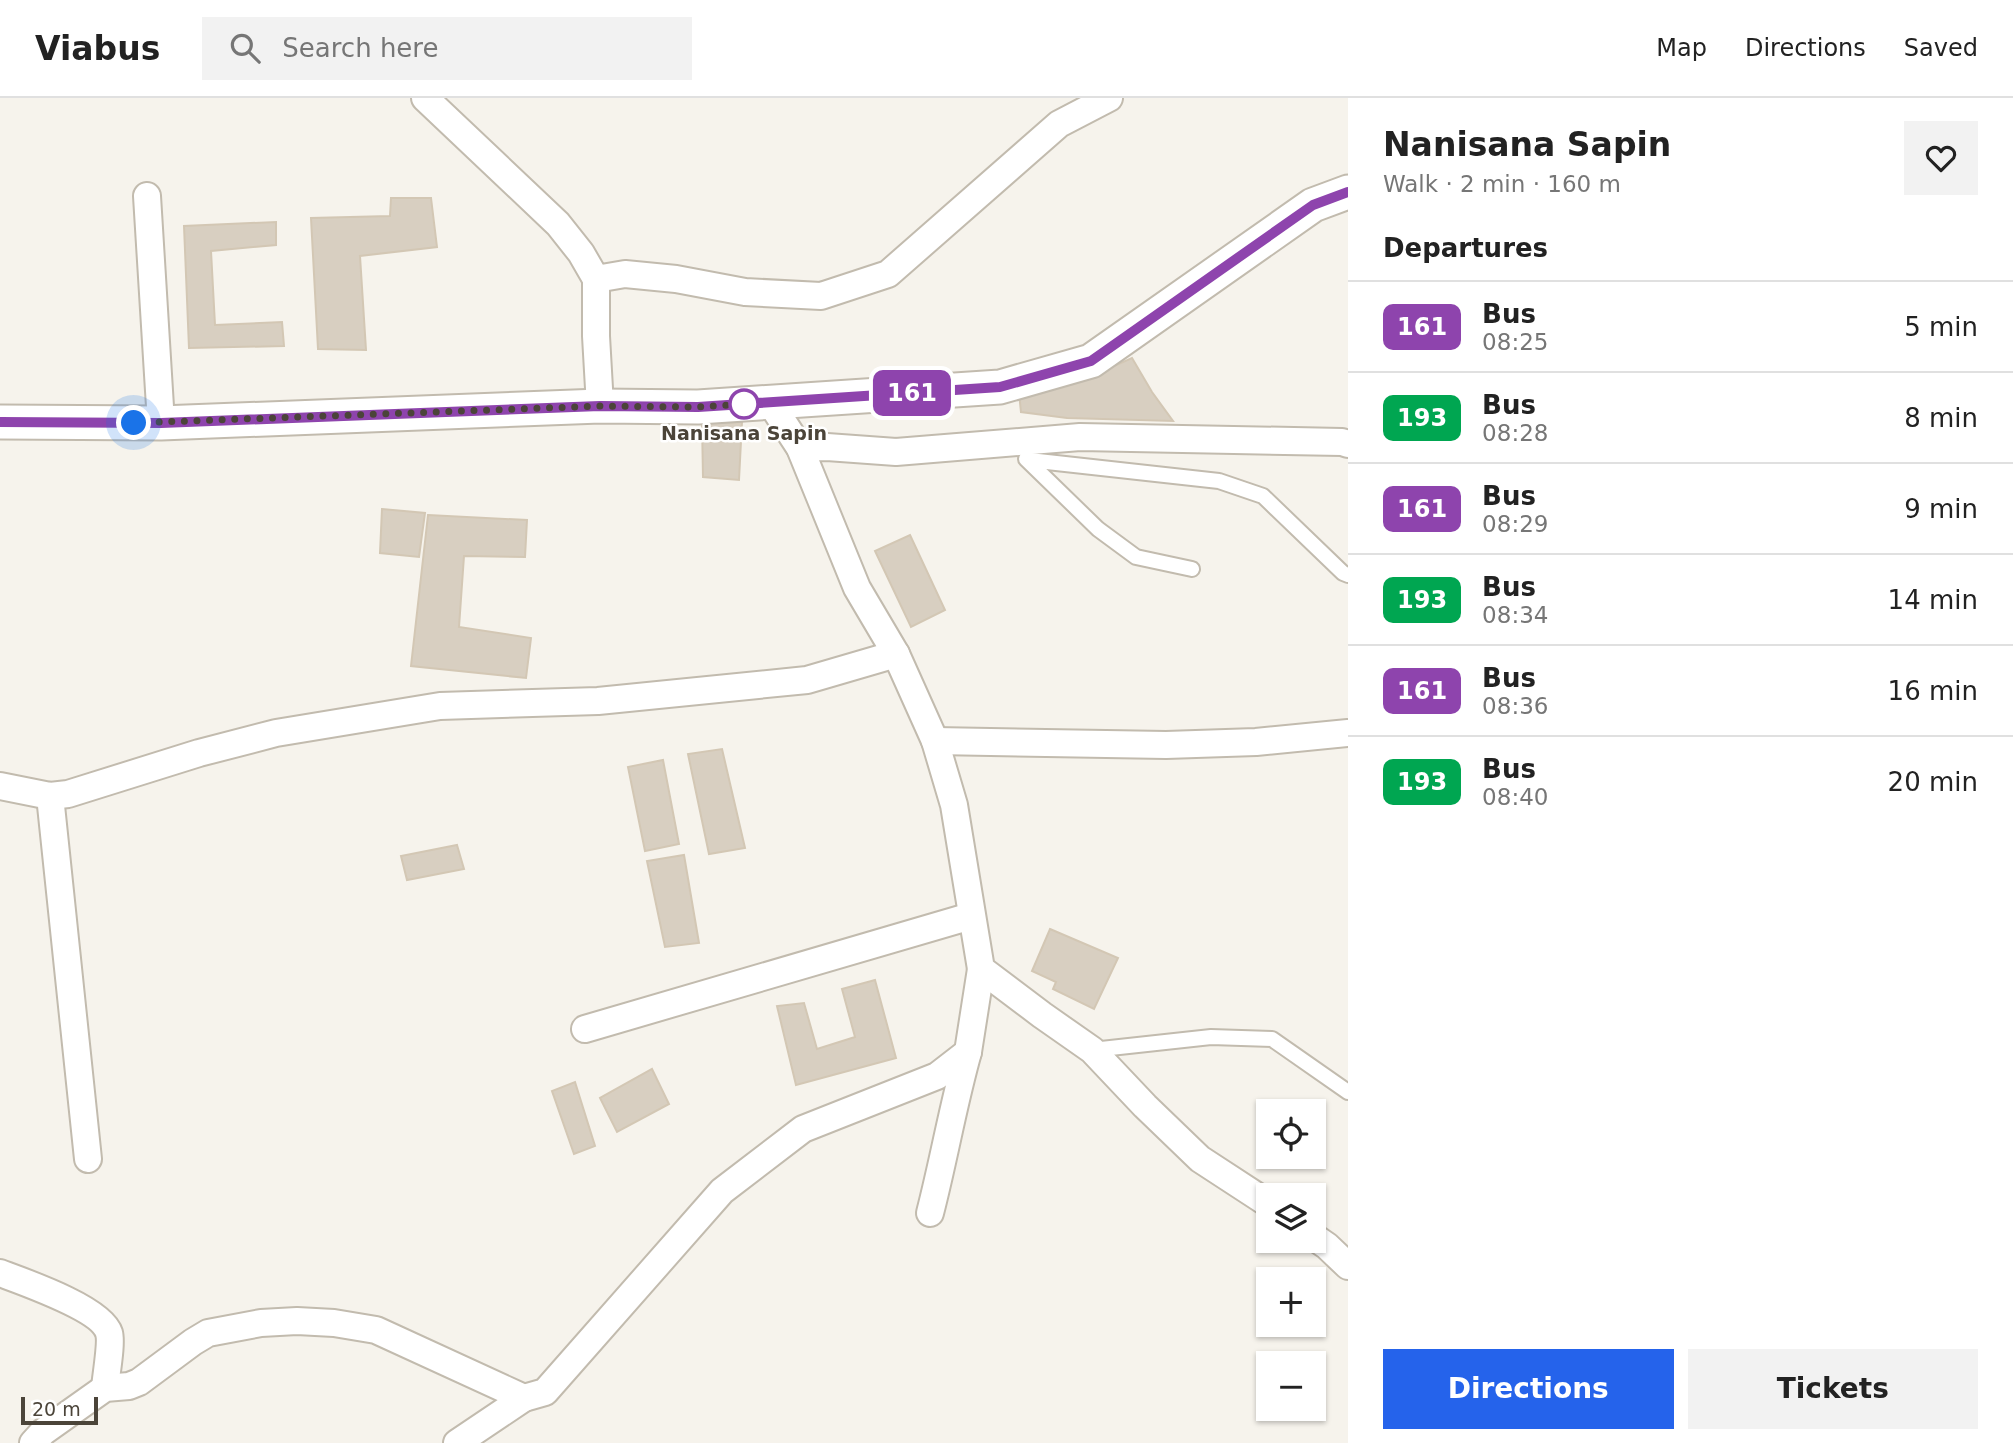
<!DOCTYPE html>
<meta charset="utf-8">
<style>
body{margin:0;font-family:"DejaVu Sans",sans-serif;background:#f2f2f2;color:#222;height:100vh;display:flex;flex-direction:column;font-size:26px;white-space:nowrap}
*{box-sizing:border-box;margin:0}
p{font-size:23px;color:#767676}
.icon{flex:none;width:38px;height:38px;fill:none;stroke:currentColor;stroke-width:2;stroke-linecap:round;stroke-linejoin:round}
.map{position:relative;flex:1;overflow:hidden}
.sheet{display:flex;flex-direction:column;background:#fff;width:665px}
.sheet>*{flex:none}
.badge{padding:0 14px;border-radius:10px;font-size:24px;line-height:46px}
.controls{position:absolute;left:1256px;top:1001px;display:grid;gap:14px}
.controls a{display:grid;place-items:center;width:70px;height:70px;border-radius:0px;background:#fff;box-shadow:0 2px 5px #0004;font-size:35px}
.scale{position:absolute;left:21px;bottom:18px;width:77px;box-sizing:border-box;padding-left:7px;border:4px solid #4b4439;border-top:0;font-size:19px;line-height:24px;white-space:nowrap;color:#4b4439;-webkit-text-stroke:5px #fff;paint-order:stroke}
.you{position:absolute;width:35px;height:35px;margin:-18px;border:5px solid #fff;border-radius:50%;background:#1a73e8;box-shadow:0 0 0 10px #1a73e833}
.map>.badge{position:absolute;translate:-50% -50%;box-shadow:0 0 0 4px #fff}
h2{padding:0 35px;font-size:26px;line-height:63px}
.round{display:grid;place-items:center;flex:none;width:74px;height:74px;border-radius:0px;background:#f2f2f2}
.overview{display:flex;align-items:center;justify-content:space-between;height:119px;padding:0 35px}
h1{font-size:33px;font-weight:800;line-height:52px}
.button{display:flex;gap:14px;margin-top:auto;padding:14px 35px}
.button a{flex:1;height:80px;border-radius:0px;background:#2563eb;color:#fff;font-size:28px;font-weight:800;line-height:80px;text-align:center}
.button a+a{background:#f2f2f2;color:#222}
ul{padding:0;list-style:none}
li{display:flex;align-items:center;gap:21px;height:91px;padding:0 35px;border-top:2px solid #e0e0e0}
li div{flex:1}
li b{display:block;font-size:26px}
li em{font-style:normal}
li .badge{min-width:77px;font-weight:700;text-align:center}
header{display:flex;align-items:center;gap:42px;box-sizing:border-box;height:98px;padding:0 35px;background:#fff;border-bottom:2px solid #e0e0e0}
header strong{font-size:33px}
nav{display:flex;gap:38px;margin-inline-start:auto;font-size:24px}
.search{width:490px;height:63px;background:#f2f2f2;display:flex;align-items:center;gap:18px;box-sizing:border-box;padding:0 24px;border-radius:0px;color:#767676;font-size:26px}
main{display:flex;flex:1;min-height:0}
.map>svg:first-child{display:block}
.building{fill:#d8cfc1;stroke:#d3c7b4;stroke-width:2}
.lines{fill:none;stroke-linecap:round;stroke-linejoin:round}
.service-casing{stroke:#c2bbae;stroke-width:18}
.minor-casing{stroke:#c2bbae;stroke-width:30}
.tertiary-casing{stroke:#c2bbae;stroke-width:37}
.service{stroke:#fff;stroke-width:14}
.minor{stroke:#fff;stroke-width:26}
.tertiary{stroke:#fff;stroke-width:33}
.line-casing{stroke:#fff;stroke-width:16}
.line{stroke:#8e44ad;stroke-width:10}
.walk{stroke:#4b4439;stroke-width:7;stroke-dasharray:0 12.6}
.stop-dot{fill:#fff;stroke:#8e44ad;stroke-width:3.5}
.labels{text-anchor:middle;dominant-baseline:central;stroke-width:5;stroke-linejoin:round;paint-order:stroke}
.stop-label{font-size:19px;font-weight:bold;fill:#4b4439;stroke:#fff}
</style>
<header>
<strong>Viabus</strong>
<div class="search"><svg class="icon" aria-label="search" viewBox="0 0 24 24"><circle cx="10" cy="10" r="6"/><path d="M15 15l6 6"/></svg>Search here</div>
<nav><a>Map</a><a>Directions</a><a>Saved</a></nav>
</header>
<main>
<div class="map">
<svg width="1348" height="1345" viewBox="0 0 1348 1345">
<rect width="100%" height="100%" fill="#f6f3ec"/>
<g class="building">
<polygon points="391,100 431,100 437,149 360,158 366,252 318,251 311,120 390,118"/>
<polygon points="276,124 276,147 211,153 215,227 282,224 284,248 189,250 184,128"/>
<polygon points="1132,260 1152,294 1173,323 1067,320 1021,314 1019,295 1082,282"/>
<polygon points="742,324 739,382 703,379 702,325"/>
<polygon points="382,411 425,415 419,459 380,455"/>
<polygon points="428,417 527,422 525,459 464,458 459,529 531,540 526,580 411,568"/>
<polygon points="910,437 945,512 911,529 875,453"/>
<polygon points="722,651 745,750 709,756 688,656"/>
<polygon points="663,662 679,746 645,753 628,669"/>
<polygon points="457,747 464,771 407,782 401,758"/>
<polygon points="684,757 699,845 665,849 647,763"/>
<polygon points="1050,831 1118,860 1094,911 1053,891 1056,884 1032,873"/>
<polygon points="875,882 896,960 796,987 777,908 804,905 817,951 855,939 842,891"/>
<polygon points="652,971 669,1006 617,1034 600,1000"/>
<polygon points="575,984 595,1048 574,1056 552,993"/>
</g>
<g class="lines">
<g class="service-casing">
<g id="service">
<polyline points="1026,361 1098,431 1136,459 1192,471"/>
<polyline points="1029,362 1219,383 1263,398 1343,475 1348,477"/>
<polyline points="1092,952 1211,939 1272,941 1348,994"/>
</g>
</g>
<g class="minor-casing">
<g id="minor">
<polyline points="425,0 558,126 581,155 596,181 596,238 600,308"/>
<polyline points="147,98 161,325"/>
<polyline points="596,181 625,176 676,181 745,194 821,198 888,176 1059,26 1109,0"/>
<polyline points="770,304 800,350 857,490 896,556 935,643 954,707 981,871 1042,917 1092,952 1145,1008 1200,1061 1269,1106"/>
<polyline points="800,350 827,349 896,354 1080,339 1342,344 1348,346"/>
<polyline points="935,643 1166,647 1256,644 1348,635"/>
<polyline points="0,688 50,698 68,696 199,655 276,635 440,608 598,603 807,582 896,556"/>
<polyline points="50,698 88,1061"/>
<polyline points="585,931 971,818"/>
<path d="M930,1115C944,1061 953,1007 968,954"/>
<polyline points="1314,1139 1327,1148 1348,1168"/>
<path d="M0,1175C24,1184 102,1211 109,1235C112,1245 106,1277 105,1290"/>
<polyline points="33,1345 43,1334 105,1290 129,1288 139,1284 193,1244 208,1235 261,1225 297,1223 334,1225 376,1232 524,1300"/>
<polyline points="457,1345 524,1300 545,1294 722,1093 803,1031 937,978 968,954 981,871"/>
</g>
</g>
<g class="tertiary-casing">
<polyline id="tertiary" points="0,324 161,325 600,308 698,309 1000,289 1091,263 1313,107 1348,94"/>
</g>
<use href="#service" class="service"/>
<use href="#minor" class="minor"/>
<use href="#tertiary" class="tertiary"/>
</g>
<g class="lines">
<g class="line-casing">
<polyline id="line" points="0,324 161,325 600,308 698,309 1000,289 1091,263 1313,107 1348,94"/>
</g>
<use href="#line" class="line"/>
<polyline class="walk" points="134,325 600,308 698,309 746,306 744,306"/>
</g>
<circle class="stop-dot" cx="744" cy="306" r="14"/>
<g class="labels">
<g class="stop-label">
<text x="744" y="335">Nanisana Sapin</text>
</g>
</g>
</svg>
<div class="controls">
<a><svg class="icon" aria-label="locate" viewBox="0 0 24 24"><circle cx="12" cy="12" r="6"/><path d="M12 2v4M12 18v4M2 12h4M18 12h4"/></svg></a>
<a><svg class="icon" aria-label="layers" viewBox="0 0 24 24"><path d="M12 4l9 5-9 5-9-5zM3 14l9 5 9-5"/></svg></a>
<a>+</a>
<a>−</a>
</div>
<div class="scale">20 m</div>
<div class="you" style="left:134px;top:325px"></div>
<b class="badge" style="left:912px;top:295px;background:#8e44ad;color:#fff">161</b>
</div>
<section class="sheet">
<div class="overview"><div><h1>Nanisana Sapin</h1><p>Walk · 2 min · 160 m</p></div><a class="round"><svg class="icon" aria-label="heart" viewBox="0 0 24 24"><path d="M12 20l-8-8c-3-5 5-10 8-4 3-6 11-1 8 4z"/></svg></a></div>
<h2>Departures</h2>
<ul>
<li><span class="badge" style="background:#8e44ad;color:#fff">161</span><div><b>Bus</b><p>08:25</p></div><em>5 min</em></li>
<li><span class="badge" style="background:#00a651;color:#fff">193</span><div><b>Bus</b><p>08:28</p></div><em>8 min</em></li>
<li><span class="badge" style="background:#8e44ad;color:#fff">161</span><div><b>Bus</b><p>08:29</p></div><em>9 min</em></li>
<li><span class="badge" style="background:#00a651;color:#fff">193</span><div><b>Bus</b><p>08:34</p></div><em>14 min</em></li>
<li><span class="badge" style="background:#8e44ad;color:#fff">161</span><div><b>Bus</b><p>08:36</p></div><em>16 min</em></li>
<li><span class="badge" style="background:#00a651;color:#fff">193</span><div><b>Bus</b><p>08:40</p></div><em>20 min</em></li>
</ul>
<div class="button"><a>Directions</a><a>Tickets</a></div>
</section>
</main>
